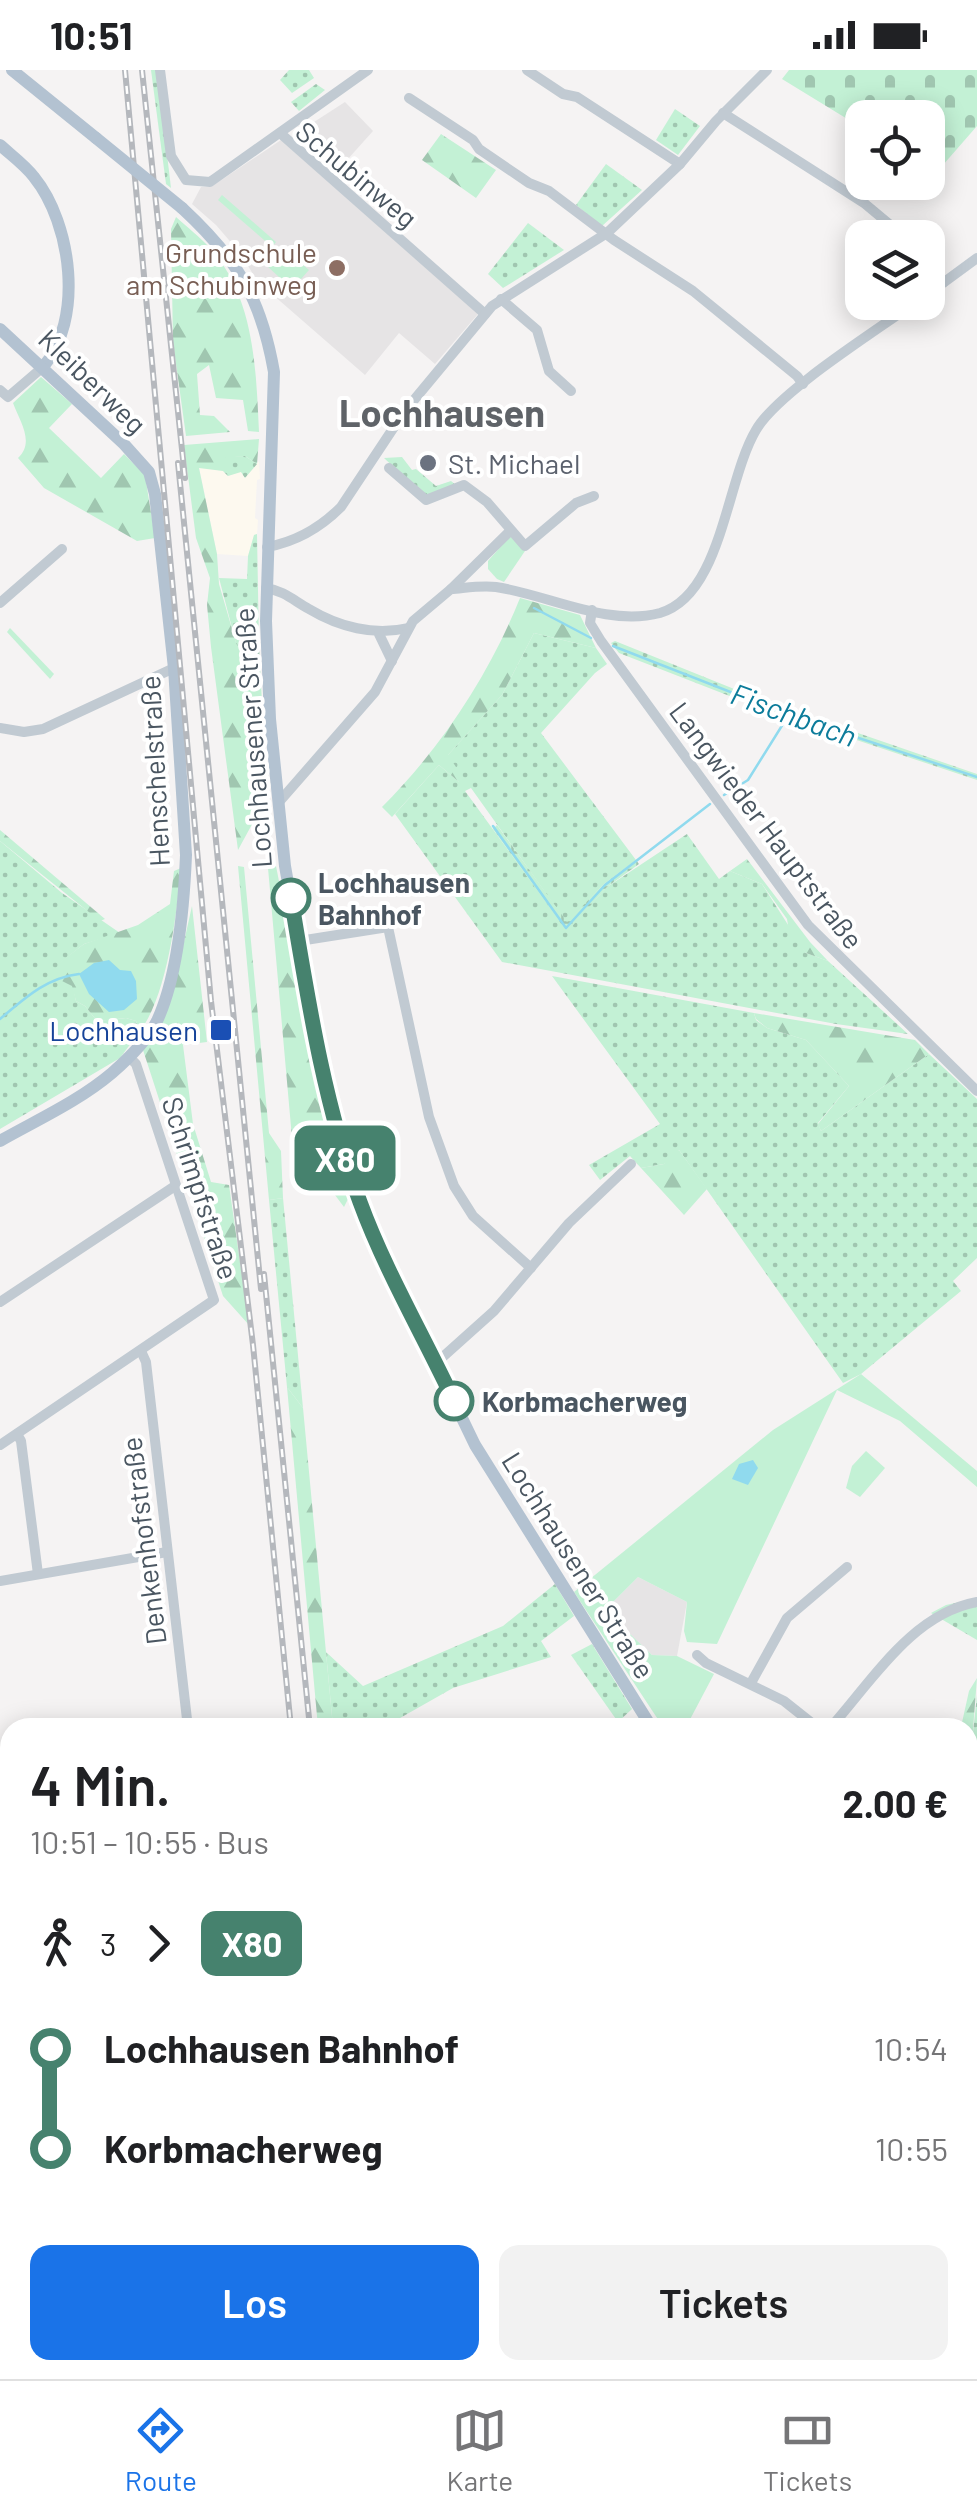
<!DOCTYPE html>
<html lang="de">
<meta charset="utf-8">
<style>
body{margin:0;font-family:Barlow,sans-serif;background:#f2f2f2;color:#202124;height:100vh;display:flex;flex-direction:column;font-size:38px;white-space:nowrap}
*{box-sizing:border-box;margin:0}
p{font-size:32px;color:#757577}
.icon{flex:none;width:55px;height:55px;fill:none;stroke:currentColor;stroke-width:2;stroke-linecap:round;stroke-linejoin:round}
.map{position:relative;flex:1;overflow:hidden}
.sheet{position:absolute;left:0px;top:1648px;width:978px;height:662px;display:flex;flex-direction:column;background:#fff;border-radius:30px 30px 0 0;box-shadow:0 5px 25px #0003}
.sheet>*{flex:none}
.badge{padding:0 20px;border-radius:15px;font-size:35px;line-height:65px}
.fabs{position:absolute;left:845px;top:30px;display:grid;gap:20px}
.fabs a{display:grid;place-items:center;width:100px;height:100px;border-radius:20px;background:#fff;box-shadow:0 5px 25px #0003;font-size:50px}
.map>.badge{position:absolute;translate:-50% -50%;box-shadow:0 0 0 5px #fff}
.legs{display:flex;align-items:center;gap:15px;height:110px;padding:0 30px;font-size:32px}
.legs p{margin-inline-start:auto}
.headline{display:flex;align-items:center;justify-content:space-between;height:170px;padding:0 30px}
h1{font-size:55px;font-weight:600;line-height:75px}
.cta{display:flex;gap:20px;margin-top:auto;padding:20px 30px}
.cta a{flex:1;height:115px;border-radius:20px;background:#1a73e8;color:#fff;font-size:40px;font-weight:600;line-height:115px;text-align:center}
.cta a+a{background:#f2f2f2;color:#202124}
ul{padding:0 30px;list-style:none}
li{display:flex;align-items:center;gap:35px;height:100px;font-size:38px}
li i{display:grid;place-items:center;width:15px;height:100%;margin:0 12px;background:currentColor}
li i::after{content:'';width:25px;height:25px;margin:-12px;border:8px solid;border-radius:50%;background:#fff}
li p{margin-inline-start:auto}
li:first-child i{background:linear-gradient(#0000 50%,currentColor 0)}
li:last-child i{background:linear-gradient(currentColor 50%,#0000 0)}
.status{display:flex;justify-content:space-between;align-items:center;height:70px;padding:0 50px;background:#fff;direction:ltr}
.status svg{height:28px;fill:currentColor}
.menu{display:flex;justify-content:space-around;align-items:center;height:140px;border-top:2px solid #e0e0e0;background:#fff;font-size:28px;color:#757577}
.menu a{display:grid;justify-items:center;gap:5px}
.menu .current{color:#1a73e8}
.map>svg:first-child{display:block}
.commercial{fill:#fdf9ef}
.education{fill:#e6e4e5}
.grass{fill:url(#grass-dots)}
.forest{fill:url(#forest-firs)}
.wetland{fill:url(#wetland-marsh)}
.cemetery{fill:url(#cemetery-stones)}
.park{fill:#c3f1d5}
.water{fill:#90daee}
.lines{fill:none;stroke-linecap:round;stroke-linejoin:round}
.stream{stroke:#90daee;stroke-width:2.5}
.highway-tunnel{stroke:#caccce;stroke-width:15;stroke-dasharray:15 8;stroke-linecap:butt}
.highway-casing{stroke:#7690ad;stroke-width:20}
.minor{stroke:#c1cad2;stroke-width:10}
.major{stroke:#b3c2d1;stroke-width:12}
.highway{stroke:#8ba5c1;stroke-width:15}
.rail-casing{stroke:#b5b8bd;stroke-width:6}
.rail{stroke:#fff;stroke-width:2.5;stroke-dasharray:8;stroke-linecap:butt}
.major-bridge{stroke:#b3c2d1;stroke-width:12}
.line-1-casing{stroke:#fff;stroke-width:22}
.line-1{stroke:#46826e;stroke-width:15}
.education-dot{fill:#8d6e63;stroke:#fff;stroke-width:4}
.worship-dot{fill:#6b7280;stroke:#fff;stroke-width:4}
.stop-1-dot{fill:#fff;stroke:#46826e;stroke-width:5}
.transit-dot{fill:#1a4fb4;stroke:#fff;stroke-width:4}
.labels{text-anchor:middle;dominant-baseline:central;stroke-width:8;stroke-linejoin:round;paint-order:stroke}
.street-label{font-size:28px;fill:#4a5661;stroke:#fff}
.education-label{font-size:28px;fill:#785e54;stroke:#fff;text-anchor:end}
.worship-label{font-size:28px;fill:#5b616d;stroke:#fff;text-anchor:start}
.stop-label{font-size:28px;font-weight:bold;fill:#4a5661;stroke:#fff;text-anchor:start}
.transit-label{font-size:28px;fill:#164399;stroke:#fff;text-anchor:end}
.water-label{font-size:30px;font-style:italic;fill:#0c7c9b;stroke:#fff}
.district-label{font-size:38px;font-weight:bold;fill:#5f6368;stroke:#fff}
</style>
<div class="status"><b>10:51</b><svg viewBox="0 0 49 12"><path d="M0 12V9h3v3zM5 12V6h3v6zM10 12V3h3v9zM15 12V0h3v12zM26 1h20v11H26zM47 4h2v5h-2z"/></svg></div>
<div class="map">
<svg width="977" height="2309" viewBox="0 0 977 2309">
<defs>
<pattern id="grass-dots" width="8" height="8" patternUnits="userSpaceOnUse" patternTransform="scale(2.5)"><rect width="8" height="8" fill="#c3f1d5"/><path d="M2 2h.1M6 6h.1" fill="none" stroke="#a0c6b0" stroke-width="1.8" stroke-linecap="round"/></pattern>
<pattern id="forest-firs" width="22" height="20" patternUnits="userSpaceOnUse" patternTransform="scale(2.5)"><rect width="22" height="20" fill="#c3f1d5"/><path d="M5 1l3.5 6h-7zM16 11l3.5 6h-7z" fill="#a0c6b0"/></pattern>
<pattern id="wetland-marsh" width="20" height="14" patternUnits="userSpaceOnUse" patternTransform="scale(2.5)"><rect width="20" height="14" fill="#c3f1d5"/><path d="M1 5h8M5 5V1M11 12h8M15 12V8" fill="none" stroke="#a0c6b0"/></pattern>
<pattern id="cemetery-stones" width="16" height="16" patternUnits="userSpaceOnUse" patternTransform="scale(2.5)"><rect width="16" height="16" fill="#c3f1d5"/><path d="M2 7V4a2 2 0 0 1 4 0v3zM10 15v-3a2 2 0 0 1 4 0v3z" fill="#a0c6b0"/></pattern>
</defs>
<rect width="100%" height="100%" fill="#f5f3f3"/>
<polygon class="commercial" points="259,391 260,409 257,410 255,448 258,450 257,464 254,465 248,486 217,484 199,397 223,401 228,406 241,401 245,408"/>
<g class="education">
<polygon points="345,32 373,61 338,100 297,63"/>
<polygon points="281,70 478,244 435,294 399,263 365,305 257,211 241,184 216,155 192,134 201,117 211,117"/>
<polygon points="638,1507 687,1532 677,1586 652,1585 605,1540"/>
<polygon points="0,1765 10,1771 9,1826 0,1820"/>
</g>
<g class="grass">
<polygon points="151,0 157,0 171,118 166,114"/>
<polygon points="289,0 309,0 314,8 292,23 280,10"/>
<polygon points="316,14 325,20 299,41 291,32"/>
<polygon points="675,39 700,56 678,85 656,70"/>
<polygon points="606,94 642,120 602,156 576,135"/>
<polygon points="528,153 564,180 503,218 488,204"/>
<polygon points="245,386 257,394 245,408 241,402 228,406 223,401 223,387"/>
<polygon points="402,387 412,400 416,399 436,416 451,411 457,416 428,426 421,423 384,388"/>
<polygon points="257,464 259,576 237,577 219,508 247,509 248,486 254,465"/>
<polygon points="534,563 596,578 607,594 595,603 541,663 636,790 604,814 567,853 471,718 465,721 567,861 607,817 687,764 719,809 730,801 762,814 806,883 828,891 908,964 836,954 502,892 395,744 439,695 459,712 447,686 502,625"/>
<polygon points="615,571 759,629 977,704 977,710 763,639 619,583 611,573"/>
<polygon points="0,771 62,823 120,863 84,874 60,893 60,909 73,916 76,931 85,936 97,951 126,948 136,951 140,961 120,988 0,1059"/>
<polygon points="552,906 754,943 756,950 767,958 806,970 849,1016 818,1053 821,1061 929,984 977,1029 977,1188 953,1211 961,1221 861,1304 843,1313 679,1080 664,1094 641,1098 630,1086 600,1110 589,1095 660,1054"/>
<polygon points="283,1128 303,1338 287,1317 269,1130"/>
<polygon points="555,1514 574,1546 541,1571 551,1587 453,1618 393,1652 392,1657 333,1657 326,1582 363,1616 503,1556"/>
<polygon points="977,1528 977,1570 931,1543 946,1535"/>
<polygon points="592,1574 632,1639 618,1652 571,1585"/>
<polygon points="977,1625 977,1875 968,1879 968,1680 972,1672"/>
<polygon points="1,2037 10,2042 10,2217 0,2217"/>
<polygon points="379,2300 896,2300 895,2309 380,2309"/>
</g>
<g class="forest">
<polygon points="441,64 496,100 476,128 422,90"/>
<path d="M176,147C187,157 200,167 210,178C255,228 256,300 259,362L248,361L243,330L216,328L209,295L197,304L200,345L214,346L230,362L186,366L173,272L171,159Z"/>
<path d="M41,307L72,334L49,358L101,408L124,384L145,405L155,468L137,471L44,418L18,388C35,372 20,352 13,333Z"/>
<polygon points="259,369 257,394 245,386 224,388 223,401 199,398 217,484 219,514 237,576 259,576 267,727 238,780 211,577 207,535 210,508 196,468 184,375"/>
<path d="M520,528L580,545L596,578L534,563L502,625L448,685L464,709L459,712L439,695L392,747L382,737C441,678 489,605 520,528Z"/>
<polygon points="0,760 105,849 100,851 0,771"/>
<polygon points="747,789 810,872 828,891 806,883 789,861 787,849 762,814 730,801"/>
<polygon points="238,796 244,797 269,1063 281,1081 283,1128 269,1130"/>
<polygon points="276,796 333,1083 348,1129 344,1137 292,1068 268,798"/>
<path d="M181,798C177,843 167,926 140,961L136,951L126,948L97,951L85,936L76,931L72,916L60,910L59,893L84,874L138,855L170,834L174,801Z"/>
<polygon points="192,836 207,972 183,975 193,1054 211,1112 229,1115 249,1255 223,1226 143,980 175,912"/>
<polygon points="754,943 915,970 929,984 821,1061 818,1054 849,1016 806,970 767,958 756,949"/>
<polygon points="679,1080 707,1119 684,1145 641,1098 664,1094 670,1084"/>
<polygon points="287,1317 303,1338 333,1657 318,1657"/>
<polygon points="977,1608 972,1672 968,1680 968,1658 961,1657 969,1621"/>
</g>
<polygon class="wetland" points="497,755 567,852 604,814 636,790 639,794 607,817 567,862 493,759"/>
<polygon class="cemetery" points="789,0 977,0 977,56 936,103 928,98 928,48 862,48 862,58 782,9"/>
<g class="park">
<polygon points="222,125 276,172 272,177 218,130"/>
<polygon points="282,177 309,200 292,219 266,195"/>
<polygon points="510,466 525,481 504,512 497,509 488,499 488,491"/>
<polygon points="10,558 54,604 50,609 7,562"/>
<polygon points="861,1304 977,1401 977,1417 900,1351 837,1320 717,1574 687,1572 684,1561 687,1532 638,1507 605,1540 652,1585 677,1586 714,1604 686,1657 663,1657 574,1522 773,1360"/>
<polygon points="866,1381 885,1398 860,1427 846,1418 852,1396"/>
<polygon points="977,1897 977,1959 968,1946 968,1902"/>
<polygon points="0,2223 10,2223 10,2300 350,2300 351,2309 0,2309"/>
</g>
<g class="water">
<polygon points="109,890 120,900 131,901 136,911 137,929 124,940 109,942 89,924 79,904 94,893"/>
<polygon points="753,1390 758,1398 748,1415 732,1409 739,1394"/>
</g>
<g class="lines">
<g class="stream">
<polyline points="534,538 591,568"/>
<polyline points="613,576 789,645 977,707"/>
<polyline points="724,725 748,710 788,646"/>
<polyline points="493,756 566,858 605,815 710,734"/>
<path d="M0,949C25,928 46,908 79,904"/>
<polyline points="968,1889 977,1885"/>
<polyline points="0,2041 10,2035"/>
<polyline points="690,2309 694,2300"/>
</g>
<g class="highway-tunnel">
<polyline points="0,2244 10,2244"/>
<polyline points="0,2265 10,2265"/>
</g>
<g class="highway-casing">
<g id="highway">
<polyline points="968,2206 977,2204"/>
<polyline points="968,2230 977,2230"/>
<polyline points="968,2248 977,2247"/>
<polyline points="968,2264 977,2264"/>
<polyline points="968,2285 977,2286"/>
</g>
</g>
<g class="minor">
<polyline points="160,0 171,86 186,110 210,112 368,0"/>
<polyline points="527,0 563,24 577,27 680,94"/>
<polyline points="409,28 473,70 479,79 529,113 549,121 614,170 693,221 797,306 803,314"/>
<polyline points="723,43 864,133 906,168"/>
<polyline points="280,63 485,244"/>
<polyline points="928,192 944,212"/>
<polyline points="928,224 977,188"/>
<polyline points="501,229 537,260 549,301 571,321"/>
<polyline points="0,320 8,327 43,297"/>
<polyline points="389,398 426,430 464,415 487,432 525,476 576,433 594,426"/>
<path d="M267,477C295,472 321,457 341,437L404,342L492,236L607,163L680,94L716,51L767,0"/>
<path d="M266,518C284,521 293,530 309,539C339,557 374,566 408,558"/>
<path d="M451,519C465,518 482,515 496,517C549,525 607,557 660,543C722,525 726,410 756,360C778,322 876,261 916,232"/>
<polyline points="0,533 62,479"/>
<polyline points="592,540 590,553 601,571 808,855 977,1021"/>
<polyline points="379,564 392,591"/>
<polyline points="0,658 24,662 43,659 174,598"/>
<polyline points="279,732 375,622 413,551 451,519 510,461"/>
<polyline points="388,857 400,844"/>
<polyline points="299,871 388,857 429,1047 454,1116 473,1146 531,1198"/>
<polyline points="0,1232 175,1116"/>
<polyline points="141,1281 146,1292 188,1658"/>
<polyline points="436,1293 494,1241 569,1153 631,1094"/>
<polyline points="17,1364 21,1371 38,1504"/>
<polyline points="0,1375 214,1230 136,994 129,987"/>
<polyline points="0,1511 167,1482"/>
<polyline points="697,1585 706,1593 784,1631 818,1658"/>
<polyline points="751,1613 787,1548 847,1497"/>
<path d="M830,1658C872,1611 912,1544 977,1532"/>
<polyline points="0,1738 10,1739"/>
<polyline points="0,1963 10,1946"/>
<polyline points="968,1993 977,2003"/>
<polyline points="0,2033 10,2027"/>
</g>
<g class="major">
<polyline points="12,0 96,68"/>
<path d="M0,75C11,85 25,95 34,107C72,154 84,250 43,297"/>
<path d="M182,138C237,189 261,227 274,302L266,551L270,649L285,796L316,972L335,1052L353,1114L378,1174L475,1375L652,1658"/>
<path d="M0,259L123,373L149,402L155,424L174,598L186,785C184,834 178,906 157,951C147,971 128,989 112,1003C79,1031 37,1050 0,1071"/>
<polyline points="968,2028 977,2038"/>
<polyline points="968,2044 977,2058"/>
</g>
<use href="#highway" class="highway"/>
<g class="rail-casing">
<g id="rail">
<polyline points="125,0 211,931 253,1275 291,1658"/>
<polyline points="142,0 185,408"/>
<polyline points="178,393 261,1219"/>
<polyline points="264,1204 310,1658"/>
<polyline points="356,2300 356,2309"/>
<polyline points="374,2300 375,2309"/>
</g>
</g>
<use href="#rail" class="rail"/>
<polyline class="major-bridge" points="96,68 182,138"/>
</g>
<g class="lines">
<g class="line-1-casing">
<path id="line-1" d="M291,828C308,930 324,1034 360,1132C385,1200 423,1265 454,1331"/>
</g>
<use href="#line-1" class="line-1"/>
</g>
<circle class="education-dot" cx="337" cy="198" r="10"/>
<circle class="worship-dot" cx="428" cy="393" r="10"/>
<g class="stop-1-dot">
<circle cx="291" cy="828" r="18"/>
<circle cx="454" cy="1331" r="18"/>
</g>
<rect class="transit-dot" x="209" y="948" width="24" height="24" rx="5"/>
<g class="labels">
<g class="street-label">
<text transform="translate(357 104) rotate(40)">Schubinweg</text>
<text transform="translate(93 311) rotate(44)">Kleiberweg</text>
<text transform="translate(252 668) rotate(-94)">Lochhausener Straße</text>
<text transform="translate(154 701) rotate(-93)">Henschelstraße</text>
<text transform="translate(767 755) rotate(53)">Langwieder Hauptstraße</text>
<text transform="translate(201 1118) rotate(72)">Schrimpfstraße</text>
<text transform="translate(143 1471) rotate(-97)">Denkenhofstraße</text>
<text transform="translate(579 1495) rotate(58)">Lochhausener Straße</text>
</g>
<g class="education-label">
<text x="317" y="182">Grundschule<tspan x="317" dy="32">am Schubinweg</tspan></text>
</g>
<g class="worship-label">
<text x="448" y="393">St. Michael</text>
</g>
<g class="stop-label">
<text x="318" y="812">Lochhausen<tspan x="318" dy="32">Bahnhof</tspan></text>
<text x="482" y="1331">Korbmacherweg</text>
</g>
<g class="transit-label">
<text x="198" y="960">Lochhausen</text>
</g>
<g class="water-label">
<text transform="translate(794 644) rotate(20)">Fischbach</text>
</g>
<g class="district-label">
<text x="442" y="342">Lochhausen</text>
</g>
</g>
</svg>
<div class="fabs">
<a><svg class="icon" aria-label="locate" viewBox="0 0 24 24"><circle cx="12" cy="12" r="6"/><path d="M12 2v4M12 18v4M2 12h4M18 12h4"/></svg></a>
<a><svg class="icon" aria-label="layers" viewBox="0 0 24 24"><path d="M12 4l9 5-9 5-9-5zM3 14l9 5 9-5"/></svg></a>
</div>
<b class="badge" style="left:345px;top:1088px;background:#46826e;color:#fff">X80</b>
<section class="sheet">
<div class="headline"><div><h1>4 Min.</h1><p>10:51 – 10:55 · Bus</p></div><b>2.00 €</b></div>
<div class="legs"><svg class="icon" aria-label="walk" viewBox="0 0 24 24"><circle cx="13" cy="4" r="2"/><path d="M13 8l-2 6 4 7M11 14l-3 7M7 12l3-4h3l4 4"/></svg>3<svg class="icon" aria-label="forward" viewBox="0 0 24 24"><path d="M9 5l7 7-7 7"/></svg><b class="badge" style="background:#46826e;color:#fff">X80</b></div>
<ul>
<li><i style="color:#46826e"></i><b>Lochhausen Bahnhof</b><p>10:54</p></li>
<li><i style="color:#46826e"></i><b>Korbmacherweg</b><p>10:55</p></li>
</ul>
<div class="cta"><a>Los</a><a>Tickets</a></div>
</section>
</div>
<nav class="menu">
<a class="current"><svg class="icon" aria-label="directions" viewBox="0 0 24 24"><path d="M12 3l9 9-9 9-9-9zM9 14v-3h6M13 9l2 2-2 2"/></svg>Route</a>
<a><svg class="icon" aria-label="map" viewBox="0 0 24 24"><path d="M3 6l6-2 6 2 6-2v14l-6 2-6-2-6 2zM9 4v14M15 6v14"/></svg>Karte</a>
<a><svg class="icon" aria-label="tickets" viewBox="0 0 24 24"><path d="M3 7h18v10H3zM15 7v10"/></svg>Tickets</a>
</nav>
